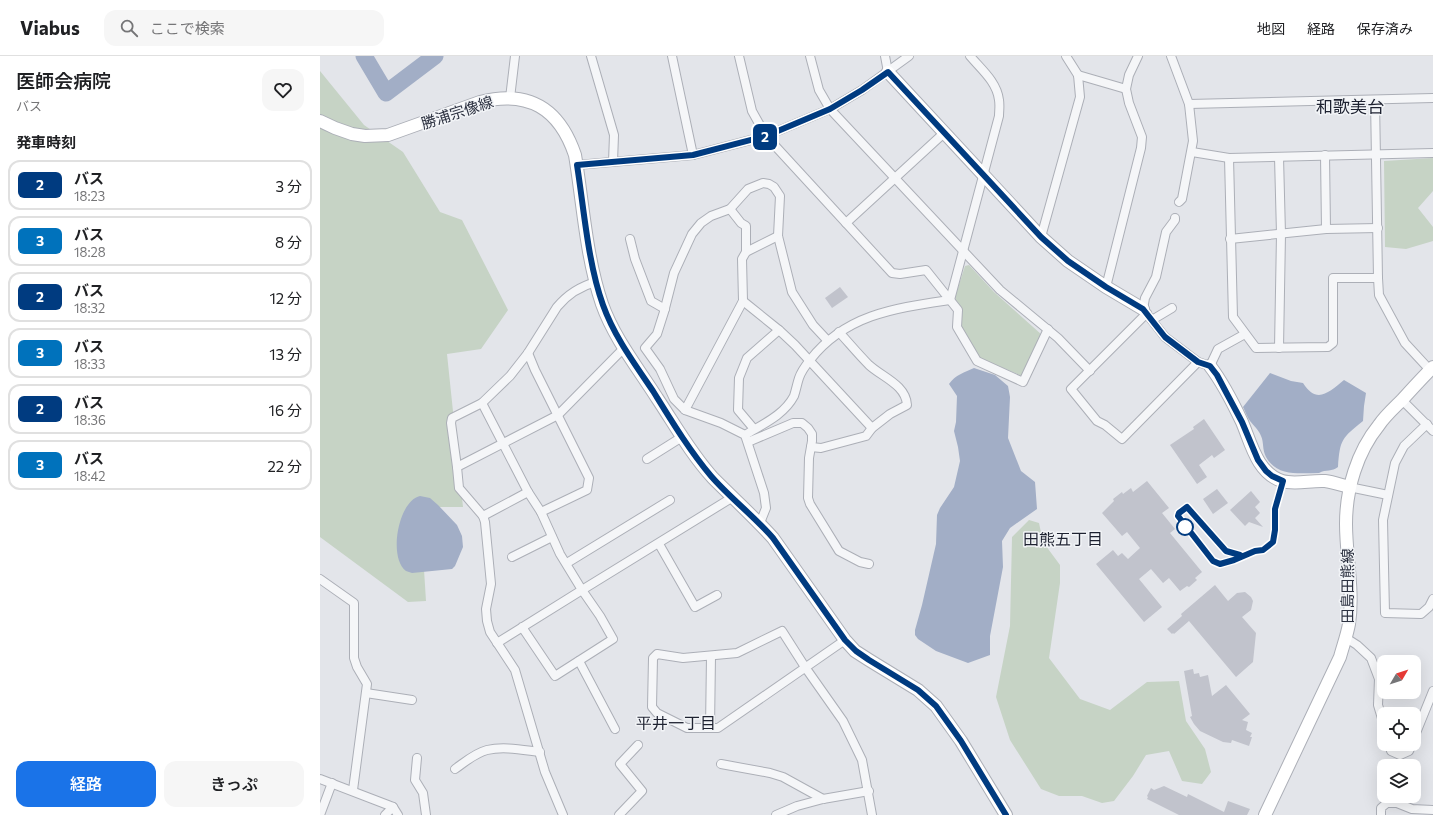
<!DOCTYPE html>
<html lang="ja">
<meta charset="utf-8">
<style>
body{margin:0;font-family:Commissioner,"Noto Sans JP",sans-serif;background:#f6f6f6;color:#202124;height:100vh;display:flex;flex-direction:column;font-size:15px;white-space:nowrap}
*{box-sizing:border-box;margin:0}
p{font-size:13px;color:#757577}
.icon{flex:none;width:22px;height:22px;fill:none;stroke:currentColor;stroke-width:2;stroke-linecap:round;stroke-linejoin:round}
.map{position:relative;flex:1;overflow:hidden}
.panel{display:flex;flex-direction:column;background:#fff;width:320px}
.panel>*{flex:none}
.badge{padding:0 8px;border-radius:6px;font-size:14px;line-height:26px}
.needle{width:26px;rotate:51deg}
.fabs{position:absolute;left:1057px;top:599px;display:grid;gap:8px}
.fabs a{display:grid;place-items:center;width:44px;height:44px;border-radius:8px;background:#fff;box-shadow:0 4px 16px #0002;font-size:20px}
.map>.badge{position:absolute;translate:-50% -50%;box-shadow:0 0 0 2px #fff}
h2{padding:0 16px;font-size:15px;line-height:36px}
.round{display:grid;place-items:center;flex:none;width:42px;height:42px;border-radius:12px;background:#f6f6f6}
.summary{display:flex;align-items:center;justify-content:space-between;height:68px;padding:0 16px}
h1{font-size:19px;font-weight:600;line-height:30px}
.primary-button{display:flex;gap:8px;margin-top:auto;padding:8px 16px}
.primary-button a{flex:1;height:46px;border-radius:12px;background:#1a73e8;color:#fff;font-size:16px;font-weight:600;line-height:46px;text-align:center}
.primary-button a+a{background:#f6f6f6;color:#202124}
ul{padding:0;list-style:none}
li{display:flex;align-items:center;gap:12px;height:50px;margin:0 8px 6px;padding:0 8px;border:2px solid #e0e0e0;border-radius:12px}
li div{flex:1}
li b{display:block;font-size:15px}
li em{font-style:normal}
li .badge{min-width:44px;font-weight:700;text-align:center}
header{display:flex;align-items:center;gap:24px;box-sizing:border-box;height:56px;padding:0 20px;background:#fff;border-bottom:1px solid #e0e0e0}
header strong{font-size:19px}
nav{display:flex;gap:22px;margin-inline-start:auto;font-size:14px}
.search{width:280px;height:36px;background:#f6f6f6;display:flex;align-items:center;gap:10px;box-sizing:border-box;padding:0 14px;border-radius:12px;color:#757577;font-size:15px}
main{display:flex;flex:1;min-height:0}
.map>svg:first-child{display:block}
.green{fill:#c6d3c5}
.water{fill:#a2aec6}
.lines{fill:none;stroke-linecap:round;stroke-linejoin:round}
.river{stroke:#a2aec6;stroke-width:17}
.building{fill:#c1c3cc}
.street-casing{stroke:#acafb7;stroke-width:10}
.secondary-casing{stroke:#acafb7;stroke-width:14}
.street{stroke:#f5f6f8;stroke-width:8}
.secondary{stroke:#fff;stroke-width:12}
.line-casing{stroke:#fff;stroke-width:9}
.line{stroke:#003b80;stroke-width:6}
.stop-dot{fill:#fff;stroke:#003b80;stroke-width:2}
.labels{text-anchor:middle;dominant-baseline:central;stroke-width:3;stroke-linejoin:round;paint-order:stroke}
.street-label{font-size:15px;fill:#2c3140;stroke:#f2f4f7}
.neighbourhood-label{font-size:16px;fill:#1e2231;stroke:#f2f4f7}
.quarter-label{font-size:17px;fill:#1e2231;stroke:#f2f4f7}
</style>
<header>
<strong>Viabus</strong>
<div class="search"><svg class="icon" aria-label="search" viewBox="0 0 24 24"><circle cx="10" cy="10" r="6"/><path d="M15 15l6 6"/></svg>ここで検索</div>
<nav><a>地図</a><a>経路</a><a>保存済み</a></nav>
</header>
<main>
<section class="panel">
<div class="summary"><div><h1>医師会病院</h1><p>バス</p></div><a class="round"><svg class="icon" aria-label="heart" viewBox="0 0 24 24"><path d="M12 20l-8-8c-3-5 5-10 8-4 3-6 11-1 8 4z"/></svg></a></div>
<h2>発車時刻</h2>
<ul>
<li><span class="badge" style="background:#003b80;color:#fff">2</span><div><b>バス</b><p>18:23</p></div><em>3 分</em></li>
<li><span class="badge" style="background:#0072bc;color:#fff">3</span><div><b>バス</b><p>18:28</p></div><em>8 分</em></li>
<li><span class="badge" style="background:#003b80;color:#fff">2</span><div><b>バス</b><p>18:32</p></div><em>12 分</em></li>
<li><span class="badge" style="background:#0072bc;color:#fff">3</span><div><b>バス</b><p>18:33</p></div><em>13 分</em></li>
<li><span class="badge" style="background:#003b80;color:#fff">2</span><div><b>バス</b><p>18:36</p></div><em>16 分</em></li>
<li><span class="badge" style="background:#0072bc;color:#fff">3</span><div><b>バス</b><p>18:42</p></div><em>22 分</em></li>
</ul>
<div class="primary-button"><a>経路</a><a>きっぷ</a></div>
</section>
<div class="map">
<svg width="1113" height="759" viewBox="0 0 1113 759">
<rect width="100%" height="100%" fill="#e3e5ea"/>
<g class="green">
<polygon points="0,15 44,69 83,96 120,156 142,164 188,254 161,293 127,298 143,451 100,451 106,545 88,546 0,481"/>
<polygon points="1113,102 1113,135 1098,152 1113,171 1113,185 1086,193 1065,191 1064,105"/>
<polygon points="649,209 674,236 722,279 702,320 660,302 641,271 635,241 645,210"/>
<polygon points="709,464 719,467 723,486 740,509 740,527 729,602 760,643 790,654 827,626 859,625 866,665 885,693 891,716 882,728 862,725 849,695 826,699 813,720 794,745 782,747 762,740 739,740 721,733 690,684 676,641 690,570 692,481"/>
</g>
<g class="water">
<path d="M654,312L675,319L688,330L690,341L688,382L701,415L715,426L717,453L690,472L682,485L683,511L670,580V599L648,607L616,595L598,583L595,579V574L602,549L616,488L617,459L620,452L634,431L640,405L638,391L634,375L636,366L637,340L629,328C635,319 645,316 654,312Z"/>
<path d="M950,317L971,325L983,327C997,349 1009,336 1024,324L1046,337L1044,350L1043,365C1022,382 1020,383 1018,411C1012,416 1006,413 999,417C980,417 957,421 946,401C942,393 944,386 941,380C939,374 933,369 930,365C927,361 925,355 923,351Z"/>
<path d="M100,440L110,442L118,449L137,469L142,480L143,491L135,510L132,513L92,517C90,516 88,516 86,515C68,502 78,445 100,440Z"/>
</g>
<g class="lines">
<polyline class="river" points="44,0 66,37 115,0"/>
</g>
<g class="building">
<polygon points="520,231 528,241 512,252 505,242"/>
<polygon points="884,363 905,394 894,402 892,399 879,409 887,421 877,428 850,389 874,373 873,371"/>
<polygon points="827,425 849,452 842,457 855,473 850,477 882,516 875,522 877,524 869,531 867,530 860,535 849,522 843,527 831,513 819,523 842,551 824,566 776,508 793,494 798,500 802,497 808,503 820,492 807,476 802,480 782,457 794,445 793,443 802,436 803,438 811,432 813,436"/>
<polygon points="897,433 908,447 893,458 883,443"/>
<polygon points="931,435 940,446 935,451 940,457 935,462 943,471 929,466 925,470 910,454"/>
<polygon points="895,529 908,545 917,537 925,536 931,541 933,545 931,554 922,561 936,577 933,606 916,621 869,565 854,578 853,577 852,578 847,573 862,560 861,558"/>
<polygon points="873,613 874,618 879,617 880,621 888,619 892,640 906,629 930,658 922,664 928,666 926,674 932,677 930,681 932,681 929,690 912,684 911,687 903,686 880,675 874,668 870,661 872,660 864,615"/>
<polygon points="844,730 867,741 868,738 904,756 908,745 930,753 927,759 859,759 827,743 828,741 827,740 831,732 834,734"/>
</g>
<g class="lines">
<g class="street-casing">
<g id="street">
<polyline points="271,0 294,79 293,106"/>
<polyline points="352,0 373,99"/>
<polyline points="419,0 432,55 446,80 572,217 580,218 606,214 638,254 637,271 657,305 703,326 728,273"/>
<polyline points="490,0 499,34 510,53 680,234 738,282 770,315"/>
<polyline points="565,0 568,16"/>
<polyline points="851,0 869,48 873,85 862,143 859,146"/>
<polyline points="758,19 806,33"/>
<polyline points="190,42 195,0"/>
<polyline points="1055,44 1058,222 1059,239 1085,287 1110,314"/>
<polyline points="869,48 1113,42"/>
<polyline points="872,96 909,102 1113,97"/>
<polyline points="1005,99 1006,173"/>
<polyline points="959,101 961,178 959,292"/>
<polyline points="909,102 913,261 936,292 1008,291 1013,287 1013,222 1058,222"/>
<polyline points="257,109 373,99 446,80 510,53 542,34 589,0"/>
<polyline points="410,153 421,167 426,170 426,196"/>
<polyline points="855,162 855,164 846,176 836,221 825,242 823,253 845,281 878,306 890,310 898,293 925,278"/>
<polyline points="526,167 624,77"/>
<polyline points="721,181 760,41 758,19 746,0"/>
<polyline points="310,183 315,203 331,245 345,253"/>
<polyline points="910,183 1006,173 1058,172"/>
<path d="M276,226C261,230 247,239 237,251L208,297L190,320L162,347L208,436L221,456L240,498L262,534L413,441"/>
<polyline points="786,231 821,92 822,81 809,47 806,33 809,19 818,0"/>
<path d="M630,244L679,60C679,55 680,50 679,44C677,26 661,13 650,0"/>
<polyline points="423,245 459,274 475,289 552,372"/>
<polyline points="827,257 751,333 777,365 785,369 802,383 878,306"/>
<polyline points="832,264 852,252"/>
<polyline points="208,297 215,314 269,422 267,434 221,456"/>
<polyline points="1082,344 1113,375"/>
<polyline points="365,354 354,343 340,313 325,292 337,278 344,256 354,217 372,178 381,167 391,160 410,153 428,133 443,127 449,128 454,131 460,140 458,180 472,236 493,269 507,284"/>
<polyline points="1107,368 1084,390 1075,407 1063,464 1065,557 1101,558 1109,551 1113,543"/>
<polyline points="434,373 418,354 419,322 427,302 459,274"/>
<path d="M425,379C443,368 464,359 474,340C476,334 477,328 479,322C481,316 486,309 490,304C526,258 576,252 630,244"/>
<polyline points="428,386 473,367 482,367 488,372 492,378 492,385 489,402 488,442 490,448 519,495 540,506 549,508"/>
<path d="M491,391L501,392L546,380L552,372L570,358L587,349C586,329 562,321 549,309C539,299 529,287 519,276"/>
<polyline points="327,403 362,381"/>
<polyline points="137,411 131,367 132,362 162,347"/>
<polyline points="1029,431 1068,439"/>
<polyline points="163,460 208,436"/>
<polyline points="440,467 446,452 444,437 425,379 401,367 365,354 423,245 422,203 426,196 458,180"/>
<polyline points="339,488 375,551 397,539"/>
<polyline points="192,501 232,481"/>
<polyline points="247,507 350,444"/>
<polyline points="0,523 34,547 34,602 37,611 47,628 33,734"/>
<polyline points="1026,582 1037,589 1051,602 1059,623 1058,649 1064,669"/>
<polyline points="525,584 398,672 367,672 337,657 332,651 333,602 337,598 363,602 417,597 462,575 485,611 523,665 542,704 552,759"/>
<polyline points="177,587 262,534 280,560 293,583 235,620 202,571"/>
<polyline points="259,605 295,673"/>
<polyline points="46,637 92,644"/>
<polyline points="390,672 391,600"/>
<polyline points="1094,682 1113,635"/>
<polyline points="1069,688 1071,695 1080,699 1089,695 1092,688"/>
<polyline points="97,702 95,724 103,737 106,759"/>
<polyline points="401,708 450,717 463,721 503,743"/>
<path d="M135,713C145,706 155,697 167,694C184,690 203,694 220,696"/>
<polyline points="0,723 68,749 73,751 78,759"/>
<polyline points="0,759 12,727"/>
<polyline points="65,759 73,751"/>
<polyline points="243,759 225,716 195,614 170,576 167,565 166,553 171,528 165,466 163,460 139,432 137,411 238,359 304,292"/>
<polyline points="299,759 322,735 300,708 318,689"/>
<polyline points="456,759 477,750 503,743 549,735"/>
<polyline points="1061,759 1061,752 1067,747 1077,747 1092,753 1113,754"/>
</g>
</g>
<g class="secondary-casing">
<g id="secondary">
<polyline points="568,16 721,181 748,205 786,231 823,253"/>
<path d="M0,65L15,72L32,78L45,80L68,79L160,46C208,34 239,52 255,99C263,147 266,201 282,248C294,282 318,312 337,342C355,369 371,398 393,422C413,442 434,461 453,482L525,584L535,595L549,604L598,634L616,650L641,685L686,759"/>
<path d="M890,310C903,327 913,347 922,366C931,387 937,417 962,425C975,429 991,424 1005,425C1013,426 1021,429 1029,431"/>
<path d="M945,759L1020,601C1023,590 1027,579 1029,568C1034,536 1026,500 1026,468C1026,433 1037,396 1059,369C1065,360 1074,352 1082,344C1092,333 1102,322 1113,311"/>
</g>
</g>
<use href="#street" class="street"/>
<use href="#secondary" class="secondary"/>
</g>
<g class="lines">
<g class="line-casing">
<path id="line" d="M686,759L641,685L616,650L598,634L549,604L536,595L525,584L453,482C434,460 410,442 391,420C369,394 351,364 333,335C314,307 294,280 283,249C268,208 264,153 257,109L373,99L446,80L510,53L542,34L568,16L721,181L748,205L786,231L823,253L845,281L878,306L890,310L897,319L907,338L922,366L938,404L946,415L952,420L963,425L955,453V474L953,486L943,494L935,495L914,504L900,508L893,505L858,460L859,457L867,451L906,495L920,499"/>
</g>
<use href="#line" class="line"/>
</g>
<circle class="stop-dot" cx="865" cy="471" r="8"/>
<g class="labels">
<g class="street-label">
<text transform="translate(137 56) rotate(-18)">勝浦宗像線</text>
<text transform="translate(1027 530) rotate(-90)">田島田熊線</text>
</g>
<g class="neighbourhood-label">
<text x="743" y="482">田熊五丁目</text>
<text x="356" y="666">平井一丁目</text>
</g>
<g class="quarter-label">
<text x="1030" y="50">和歌美台</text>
</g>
</g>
</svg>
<div class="fabs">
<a><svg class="needle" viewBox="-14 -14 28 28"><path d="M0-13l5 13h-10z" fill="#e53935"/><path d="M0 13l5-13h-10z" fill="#757577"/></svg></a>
<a><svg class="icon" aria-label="locate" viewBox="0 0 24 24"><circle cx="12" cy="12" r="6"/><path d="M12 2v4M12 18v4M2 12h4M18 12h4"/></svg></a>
<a><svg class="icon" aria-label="layers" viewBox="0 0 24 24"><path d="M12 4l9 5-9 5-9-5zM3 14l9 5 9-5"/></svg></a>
</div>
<b class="badge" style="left:445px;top:81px;background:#003b80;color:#fff">2</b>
</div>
</main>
